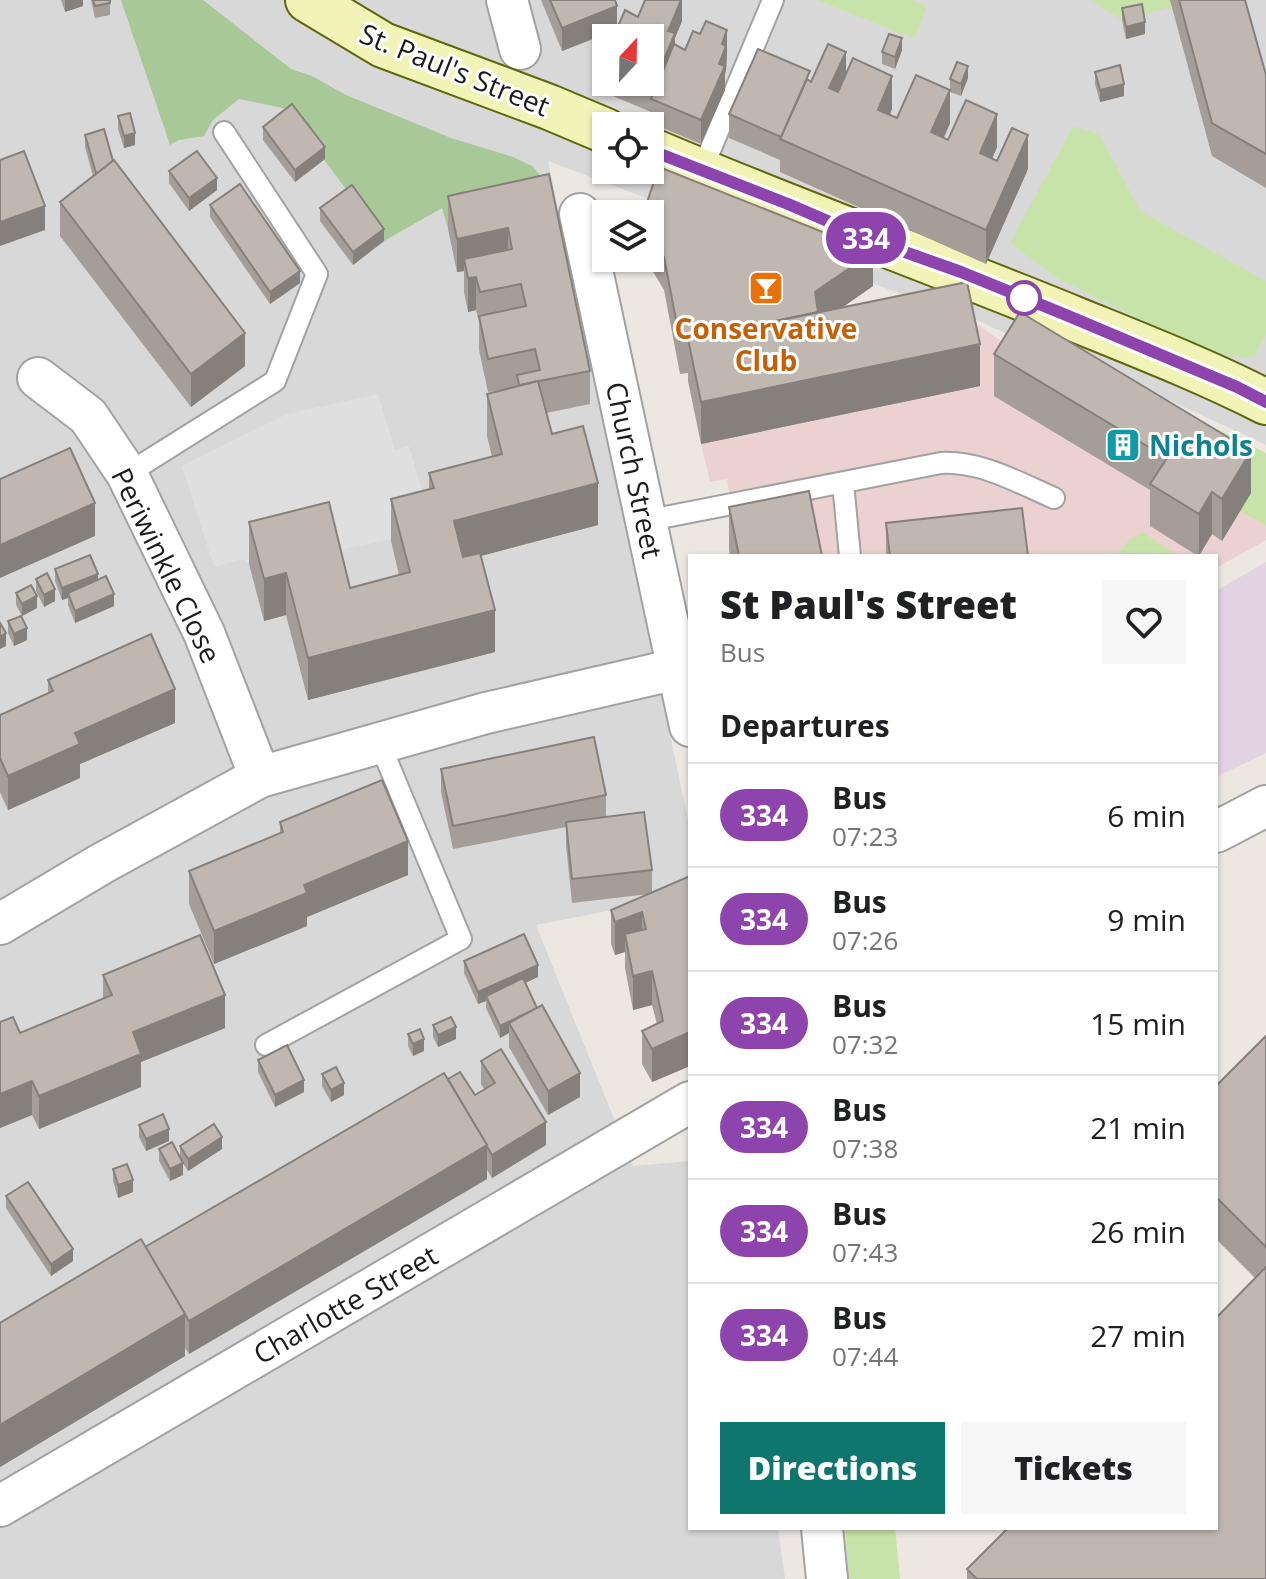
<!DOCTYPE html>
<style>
body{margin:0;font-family:"Open Sans",sans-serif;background:#f6f6f6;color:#202124;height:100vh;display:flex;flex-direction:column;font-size:30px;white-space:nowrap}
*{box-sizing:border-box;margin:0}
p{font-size:26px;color:#757577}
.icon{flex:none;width:44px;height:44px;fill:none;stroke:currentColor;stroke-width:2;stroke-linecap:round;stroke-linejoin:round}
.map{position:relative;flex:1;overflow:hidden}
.details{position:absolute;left:688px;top:554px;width:530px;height:976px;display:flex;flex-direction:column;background:#fff;border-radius:0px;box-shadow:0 2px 6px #0004}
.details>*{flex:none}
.badge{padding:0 16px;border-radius:26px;font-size:28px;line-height:52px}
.needle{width:52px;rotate:22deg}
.buttons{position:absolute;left:592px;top:24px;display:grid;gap:16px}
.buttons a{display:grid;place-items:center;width:72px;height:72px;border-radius:0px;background:#fff;box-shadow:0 2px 6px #0004;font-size:40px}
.map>.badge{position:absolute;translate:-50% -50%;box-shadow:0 0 0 4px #fff}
h2{padding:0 32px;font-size:30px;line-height:72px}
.round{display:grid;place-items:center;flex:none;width:84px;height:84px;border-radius:0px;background:#f6f6f6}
.head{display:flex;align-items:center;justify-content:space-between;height:136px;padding:0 32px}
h1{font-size:38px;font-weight:800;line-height:60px}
.cta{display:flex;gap:16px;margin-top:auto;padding:16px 32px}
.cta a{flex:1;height:92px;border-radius:0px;background:#0f766e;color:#fff;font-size:32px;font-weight:800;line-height:92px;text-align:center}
.cta a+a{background:#f6f6f6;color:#202124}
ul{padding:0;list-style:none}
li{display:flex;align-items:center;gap:24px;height:104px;padding:0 32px;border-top:2px solid #e0e0e0}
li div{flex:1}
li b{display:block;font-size:30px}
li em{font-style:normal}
li .badge{min-width:88px;font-weight:700;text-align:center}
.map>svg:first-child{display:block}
.residential{fill:#d9d8d8;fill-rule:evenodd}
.commercial{fill:#ecd1d1}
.industrial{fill:#e4d3e2}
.grass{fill:#c7e3aa}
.forest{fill:#a8c898}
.parking{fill:#dfdfdf}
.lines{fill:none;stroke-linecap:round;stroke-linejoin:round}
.lane-casing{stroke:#a2a2a2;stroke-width:24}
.street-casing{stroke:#a2a2a2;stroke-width:44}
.secondary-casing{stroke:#5f670d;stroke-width:48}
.lane{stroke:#fff;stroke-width:20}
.street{stroke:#fff;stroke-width:40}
.secondary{stroke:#f2f4b7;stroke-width:44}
.wall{fill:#a59d98}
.shaded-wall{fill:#86807c}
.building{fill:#c0b7b1;stroke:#86807c;stroke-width:2}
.line-casing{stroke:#fff;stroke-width:18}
.line{stroke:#8e44ad;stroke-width:12}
.stop-dot{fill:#fff;stroke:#8e44ad;stroke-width:4}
.labels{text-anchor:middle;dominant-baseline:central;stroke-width:6;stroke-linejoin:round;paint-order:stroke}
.street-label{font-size:28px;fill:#1b1b1b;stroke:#fff}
.food-label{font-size:28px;font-weight:bold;fill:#c56008;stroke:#fff}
.culture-label{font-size:28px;font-weight:bold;fill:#0d838f;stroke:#fff;text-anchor:start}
</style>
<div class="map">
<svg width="1266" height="1579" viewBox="0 0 1266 1579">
<rect width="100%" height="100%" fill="#ece8e1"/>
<path class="residential" d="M0,0H1266V445L1158,395L1108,381L968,316L957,315L548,161L690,829V895L536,925L633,1166L690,1161V1528H778L785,1579H0ZM606,38H650V82H606ZM606,126H650V170H606Z"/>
<polygon class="commercial" points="967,324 977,324 1020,354 1251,493 1240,511 1266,526 1266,540 1216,568 1216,556 730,556 729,549 738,546 727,479 710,482 701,444"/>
<polygon class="industrial" points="1266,562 1266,753 1216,777 1216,591"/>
<g class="grass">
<polygon points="817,0 911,0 927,6 914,39"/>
<polygon points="1091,0 1173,0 1172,7 1122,20"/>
<polygon points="1073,126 1100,135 1140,211 1266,281 1266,334 1254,357 1212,356 1057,278 1010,243"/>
<polygon points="1198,420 1266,453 1266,526 1240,511 1251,493"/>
<polygon points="1142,532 1179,556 1117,556 1129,540"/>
<polygon points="845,1528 895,1528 900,1579 849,1579"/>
</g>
<polygon class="forest" points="121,0 203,0 291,69 312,76 346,95 451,138 513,157 532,166 539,174 545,203 448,229 442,208 384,241 292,116 297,111 239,99 213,120 204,136 179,140 170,145"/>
<polygon class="parking" points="378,394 395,450 409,446 434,530 331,552 249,564 243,559 214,567 182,466 287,414"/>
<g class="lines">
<g class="lane-casing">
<g id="lane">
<polyline points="701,172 773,0"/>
<polyline points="127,474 275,381 317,274 224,132"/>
<polyline points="843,483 850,556"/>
<path d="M645,521L941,463C981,461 1017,482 1054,498"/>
<polyline points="266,1045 461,939 380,744"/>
</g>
</g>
<g class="street-casing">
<g id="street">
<polyline points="507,0 520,49"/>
<polyline points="580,214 690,726"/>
<polyline points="38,378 88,416 127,474 204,633 260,777"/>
<polyline points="1216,832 1266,806"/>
<polyline points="0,924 101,864 260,777 486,713 677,669"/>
<polyline points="0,1506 690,1102"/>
<polyline points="822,1528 827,1579"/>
</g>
</g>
<g class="secondary-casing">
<g id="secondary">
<polyline points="308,0 383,45 549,107 606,131"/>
<path d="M650,150C791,210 935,262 1077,320C1141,346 1205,371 1266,402"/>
</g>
</g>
<use href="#lane" class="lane"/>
<use href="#street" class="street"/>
<use href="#secondary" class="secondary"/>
</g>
<g class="wall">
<polygon points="61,0 83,0 83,6 65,12"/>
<polygon points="91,0 110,0 110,15 95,18"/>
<polygon points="541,0 615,0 617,28 638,17 682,0 682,21 675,38 675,45 685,50 727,54 726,70 725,74 725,90 701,144 651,123 651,112 601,91 601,67 606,55 606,82 650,82 617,30 562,51"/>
<polygon points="1170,0 1245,0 1266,75 1266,188 1212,156"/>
<polygon points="1122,8 1145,34 1126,39 1122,20"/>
<polygon points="902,50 895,69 882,64 882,52"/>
<polygon points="1095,72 1124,96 1100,102 1095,84"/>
<polygon points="846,74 892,109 890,115 897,118 950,123 944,138 948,140 997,147 992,159 1028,169 986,264 780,172 780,160 729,138 729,114 810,81 811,82"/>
<polygon points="968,78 961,96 950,92 950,79"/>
<polygon points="118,116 135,145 124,148 118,129"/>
<polygon points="263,127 325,159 295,182 263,140"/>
<polygon points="85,135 113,161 245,366 191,407 60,236 60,202 93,176 85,147"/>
<polygon points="169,171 217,190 189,211 169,183"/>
<polygon points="549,174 590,371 590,404 546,413 552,434 598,525 481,556 495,652 308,700 286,615 264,621 249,564 249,522 350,588 399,575 391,541 391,499 429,490 429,473 492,457 487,436 487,394 501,390 488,392 479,350 479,322 476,310 468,312 464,292 464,271 457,272 448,229 448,196"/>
<polygon points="210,205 300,283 270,304 210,217"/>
<polygon points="320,208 384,241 353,265 320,221"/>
<polygon points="650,214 873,286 842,307 980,386 701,444 688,381 688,373 680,374 664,290 645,258 650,258"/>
<polygon points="994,354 1251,493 1222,541 1212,534 1198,556 1150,526 1150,490 994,396"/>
<polygon points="729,507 822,556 730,556 729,549"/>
<polygon points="886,523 1028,556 886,556"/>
<polygon points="55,569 98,580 114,606 75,623 68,605 68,598 62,600 55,581"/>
<polygon points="36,579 55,601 44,607 36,591"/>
<polygon points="16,593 37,608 22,616 16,605"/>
<polygon points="8,621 27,640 14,646 8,633"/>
<polygon points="48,680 175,723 80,764 80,778 8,810 0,792 0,715 48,694"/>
<polygon points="441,769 606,795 606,817 652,870 652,893 690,876 690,1066 652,1082 642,1064 642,1031 657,1024 652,1005 633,1010 625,968 625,952 615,955 611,944 611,910 649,894 572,903 566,845 566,827 453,849 441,792"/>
<polygon points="280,822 408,875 307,917 307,926 214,964 189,904 189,871 280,833"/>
<polygon points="464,961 538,977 525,983 580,1097 548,1115 509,1047 509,1033 500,1038 486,1008 486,1001 478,1004 464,973"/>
<polygon points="103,975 225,1028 141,1062 141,1087 39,1129 32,1115 0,1128 0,1022 20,1033 103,999"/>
<polygon points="433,1025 456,1039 438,1047 433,1037"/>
<polygon points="408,1034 424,1051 413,1056 408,1046"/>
<polygon points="1266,1036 1266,1579 967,1579 967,1569 1255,1278 1216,1239 1216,1086"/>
<polygon points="258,1060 304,1092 275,1107 258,1072"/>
<polygon points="481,1061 546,1145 492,1178 487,1170 487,1179 189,1354 185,1348 185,1356 0,1467 0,1323 145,1247 448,1079 475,1095 484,1089 481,1084"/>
<polygon points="322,1074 344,1095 331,1102 322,1086"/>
<polygon points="139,1125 169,1141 146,1151 139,1137"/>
<polygon points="180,1146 222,1149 188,1171 182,1162 183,1175 170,1181 159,1161 159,1149 180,1157"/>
<polygon points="113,1169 133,1192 118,1198 113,1181"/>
<polygon points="6,1196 73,1261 51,1276 6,1208"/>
</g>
<g class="shaded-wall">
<polygon points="65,0 83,0 83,6 65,12"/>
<polygon points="681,0 682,0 682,21 675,38 675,57 652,100 652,89 668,31"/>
<polygon points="617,6 617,29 562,51 562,28"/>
<polygon points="1145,22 1145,34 1126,39 1126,27"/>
<polygon points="727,30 727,54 726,70 725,74 725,90 701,144 701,120 722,44"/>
<polygon points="902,38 902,50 895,69 895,57"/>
<polygon points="846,52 846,85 829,122 829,88"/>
<polygon points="968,66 968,78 961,96 961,84"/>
<polygon points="892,76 892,109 878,143 878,110"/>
<polygon points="1124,84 1124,96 1100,102 1100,90"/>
<polygon points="950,90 950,123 931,166 931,132"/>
<polygon points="997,114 997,147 980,187 980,153"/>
<polygon points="135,133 135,145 124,148 124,136"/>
<polygon points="1028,135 1028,169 986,264 986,230"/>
<polygon points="325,147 325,159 295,182 295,170"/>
<polygon points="217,178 217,190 189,211 189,198"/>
<polygon points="45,206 45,230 0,246 0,222"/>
<polygon points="508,228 508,261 464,259 464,271 457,272 457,239"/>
<polygon points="384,229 384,241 353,265 353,252"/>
<polygon points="873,252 873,286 819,324 815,292"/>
<polygon points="300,271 300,283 270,304 270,292"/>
<polygon points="476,277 476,310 468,312 468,278"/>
<polygon points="245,333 245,366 191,407 191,374"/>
<polygon points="980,344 980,386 701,444 701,402"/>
<polygon points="1251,451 1251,493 1222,541 1222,499"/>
<polygon points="598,483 598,525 454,563 454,521"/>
<polygon points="1212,492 1212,534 1199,556 1199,514"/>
<polygon points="95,503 95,536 0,578 0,545"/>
<polygon points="286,573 286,615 264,621 264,579"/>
<polygon points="98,574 98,586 68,593 68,598 62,600 62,588"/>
<polygon points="55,589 55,601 44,607 44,595"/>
<polygon points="114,594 114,606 75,623 75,611"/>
<polygon points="37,596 37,608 22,616 22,604"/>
<polygon points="495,610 495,652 308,700 308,658"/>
<polygon points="27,628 27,640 14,646 14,634"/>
<polygon points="6,633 6,646 0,649 0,637"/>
<polygon points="175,689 175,723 80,764 80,778 8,810 8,776 75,733"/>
<polygon points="408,841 408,875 307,917 307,926 214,964 214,931 304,885"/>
<polygon points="642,912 642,946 625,934 625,952 615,955 615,922"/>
<polygon points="538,965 538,977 488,1000 486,996 486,1001 478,1004 478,992"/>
<polygon points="652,971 652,1005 633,1010 633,976"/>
<polygon points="225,995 225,1028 141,1062 141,1087 39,1129 39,1096 133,1032"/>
<polygon points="537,1008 509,1023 509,1033 500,1038 500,1026"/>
<polygon points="456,1027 456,1039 438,1047 438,1035"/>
<polygon points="690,1032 690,1066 652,1082 652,1049"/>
<polygon points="424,1039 424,1051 413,1056 413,1044"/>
<polygon points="580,1073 580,1097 548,1115 548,1091"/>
<polygon points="304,1080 304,1092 275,1107 275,1095"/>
<polygon points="32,1081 32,1115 0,1128 0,1094"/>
<polygon points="344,1083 344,1095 331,1102 331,1090"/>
<polygon points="546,1122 546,1145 492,1178 492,1155"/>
<polygon points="169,1129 169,1141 146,1151 146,1139"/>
<polygon points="222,1137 222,1149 188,1171 188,1159"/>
<polygon points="487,1145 487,1179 189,1354 189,1321"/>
<polygon points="183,1163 183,1175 170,1181 170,1169"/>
<polygon points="133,1180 133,1192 118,1198 118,1185"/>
<polygon points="73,1249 73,1261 51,1276 51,1264"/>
<polygon points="185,1314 185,1356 0,1467 0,1425"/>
</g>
<g class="building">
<polygon points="93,0 110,0 110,3 95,6"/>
<polygon points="550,0 615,0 617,6 562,28"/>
<polygon points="645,0 681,0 668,31 675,33 652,89 636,82 650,82 650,38 613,38 625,10 638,17"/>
<polygon points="1179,0 1245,0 1266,75 1266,154 1212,123"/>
<polygon points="1142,4 1145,22 1126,27 1122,8"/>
<polygon points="706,21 727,30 722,44 726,46 719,64 725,66 701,120 651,99 674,44 685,50 693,31 700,34"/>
<polygon points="889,34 902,38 895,57 882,52"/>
<polygon points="828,44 846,52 829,88 838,92 853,58 892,76 878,110 897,118 916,75 950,90 931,132 948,140 966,100 997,114 980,153 997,161 1012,128 1028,135 986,230 780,139 807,79 811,82"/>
<polygon points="758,49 810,71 781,137 729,114"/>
<polygon points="606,55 606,69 601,67"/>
<polygon points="957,62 968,66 961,84 950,79"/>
<polygon points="1120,65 1124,84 1100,90 1095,72"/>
<polygon points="292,104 325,147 295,170 263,127"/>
<polygon points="130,113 135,133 124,136 118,116"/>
<polygon points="104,129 113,161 100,172 96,173 85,135"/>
<polygon points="24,151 45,206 0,222 0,160"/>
<polygon points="197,151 217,178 189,198 169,171"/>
<polygon points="114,160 245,333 191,374 60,202"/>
<polygon points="659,167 873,252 815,292 818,312 680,341 664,257 650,233 650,214 643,214"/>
<polygon points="549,174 590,371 519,385 517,375 540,370 535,349 488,359 479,316 526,306 521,284 480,292 476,277 468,278 464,259 512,249 508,228 457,239 448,196"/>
<polygon points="240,184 300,271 270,292 210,205"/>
<polygon points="352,185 384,229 353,252 320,208"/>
<polygon points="967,282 980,344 701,402 688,339"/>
<polygon points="1020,312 1251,451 1222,499 1212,492 1199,514 1150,484 1167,458 994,354"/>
<polygon points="538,381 552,434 583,426 598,483 454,521 463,557 480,553 495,610 308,658 286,573 264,579 249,522 329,502 350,588 410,572 391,499 434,488 429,473 502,454 487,394"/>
<polygon points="70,448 95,503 0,545 0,479"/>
<polygon points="809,491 822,556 739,556 729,507"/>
<polygon points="1022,508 1028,556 890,556 886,523"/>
<polygon points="90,555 98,574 62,588 55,569"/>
<polygon points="47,573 55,589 44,595 36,579"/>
<polygon points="106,576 114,594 75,611 68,593"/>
<polygon points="31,585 37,596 22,604 16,593"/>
<polygon points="21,616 27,628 14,634 8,621"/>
<polygon points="0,623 6,633 0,637"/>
<polygon points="151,634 175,689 75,733 80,744 8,776 0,758 0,715 53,691 48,680"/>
<polygon points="594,737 606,795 453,826 441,769"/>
<polygon points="382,780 408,841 304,885 307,893 214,931 189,871 283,832 280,822"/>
<polygon points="644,812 652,870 572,879 566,822"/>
<polygon points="690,876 690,1032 652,1049 642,1031 663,1021 652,971 633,976 625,934 646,929 642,912 615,922 611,910"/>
<polygon points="524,934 538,965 478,992 464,961"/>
<polygon points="200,935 225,995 133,1032 141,1054 39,1096 32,1081 0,1094 0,1022 13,1017 20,1033 112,995 103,975"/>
<polygon points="523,978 537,1008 500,1026 486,996"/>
<polygon points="542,1005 580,1073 548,1091 509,1023"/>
<polygon points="451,1017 456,1027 438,1035 433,1025"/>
<polygon points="420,1029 424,1039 413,1044 408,1034"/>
<polygon points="1266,1036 1266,1247 1216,1197 1216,1086"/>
<polygon points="287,1045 304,1080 275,1095 258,1060"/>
<polygon points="501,1049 546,1122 492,1155 448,1079 460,1072 475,1095 495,1083 481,1061"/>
<polygon points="336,1067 344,1083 331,1090 322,1074"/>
<polygon points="444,1073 487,1145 189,1321 145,1247"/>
<polygon points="163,1114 169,1129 146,1139 139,1125"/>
<polygon points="214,1124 222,1137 188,1159 180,1146"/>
<polygon points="172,1142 183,1163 170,1169 159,1149"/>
<polygon points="127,1164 133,1180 118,1185 113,1169"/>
<polygon points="28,1182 73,1249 51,1264 6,1196"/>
<polygon points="141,1239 185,1314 0,1425 0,1323"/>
<polygon points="1266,1267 1266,1579 977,1579 967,1569 1008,1528 1216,1528 1216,1318"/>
</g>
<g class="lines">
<g class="line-casing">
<polyline id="line" points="650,150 788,204 874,241 961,272 1066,315 1237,387 1266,402"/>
</g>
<use href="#line" class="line"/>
</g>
<defs>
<g id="bar-square" transform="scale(1.8)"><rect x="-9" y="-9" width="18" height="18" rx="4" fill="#e8710a" stroke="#fff"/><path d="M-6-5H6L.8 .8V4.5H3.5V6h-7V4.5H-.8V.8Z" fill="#fff"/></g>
<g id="building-square" transform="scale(1.8)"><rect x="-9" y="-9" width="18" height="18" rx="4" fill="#0f9aa8" stroke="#fff"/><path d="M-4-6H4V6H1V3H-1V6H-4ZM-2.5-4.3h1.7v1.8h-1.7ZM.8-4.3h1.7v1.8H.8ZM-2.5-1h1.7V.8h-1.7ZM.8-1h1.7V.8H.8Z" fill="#fff"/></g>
</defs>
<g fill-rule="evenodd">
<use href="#bar-square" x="766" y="288"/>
<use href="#building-square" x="1123" y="445"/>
</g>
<circle class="stop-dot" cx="1024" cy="298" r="16"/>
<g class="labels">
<g class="street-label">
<text transform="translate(455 69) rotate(22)">St. Paul's Street</text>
<text transform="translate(635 470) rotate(78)">Church Street</text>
<text transform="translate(167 565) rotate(64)">Periwinkle Close</text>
<text transform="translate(345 1304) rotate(-30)">Charlotte Street</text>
</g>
<g class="food-label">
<text x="766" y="328">Conservative<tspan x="766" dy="32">Club</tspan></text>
</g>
<g class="culture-label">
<text x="1149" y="445">Nichols</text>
</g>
</g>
</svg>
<div class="buttons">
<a><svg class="needle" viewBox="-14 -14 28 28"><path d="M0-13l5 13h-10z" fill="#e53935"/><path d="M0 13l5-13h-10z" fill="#757577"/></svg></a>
<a><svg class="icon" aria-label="locate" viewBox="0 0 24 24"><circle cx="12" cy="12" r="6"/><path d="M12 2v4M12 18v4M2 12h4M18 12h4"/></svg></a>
<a><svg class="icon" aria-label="layers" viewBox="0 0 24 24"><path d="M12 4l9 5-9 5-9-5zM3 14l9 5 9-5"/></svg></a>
</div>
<b class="badge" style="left:866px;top:238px;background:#8e44ad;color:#fff">334</b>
<section class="details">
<div class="head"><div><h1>St Paul's Street</h1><p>Bus</p></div><a class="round"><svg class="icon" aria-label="heart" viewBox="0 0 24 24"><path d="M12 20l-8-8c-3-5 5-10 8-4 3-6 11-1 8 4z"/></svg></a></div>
<h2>Departures</h2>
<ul>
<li><span class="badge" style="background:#8e44ad;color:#fff">334</span><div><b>Bus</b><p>07:23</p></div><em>6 min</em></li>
<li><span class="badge" style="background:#8e44ad;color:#fff">334</span><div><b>Bus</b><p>07:26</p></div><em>9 min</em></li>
<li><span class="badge" style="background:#8e44ad;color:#fff">334</span><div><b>Bus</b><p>07:32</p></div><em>15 min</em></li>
<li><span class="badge" style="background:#8e44ad;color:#fff">334</span><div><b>Bus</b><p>07:38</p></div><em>21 min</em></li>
<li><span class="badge" style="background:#8e44ad;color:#fff">334</span><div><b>Bus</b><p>07:43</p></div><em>26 min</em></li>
<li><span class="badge" style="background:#8e44ad;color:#fff">334</span><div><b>Bus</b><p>07:44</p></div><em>27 min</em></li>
</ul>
<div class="cta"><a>Directions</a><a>Tickets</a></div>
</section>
</div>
